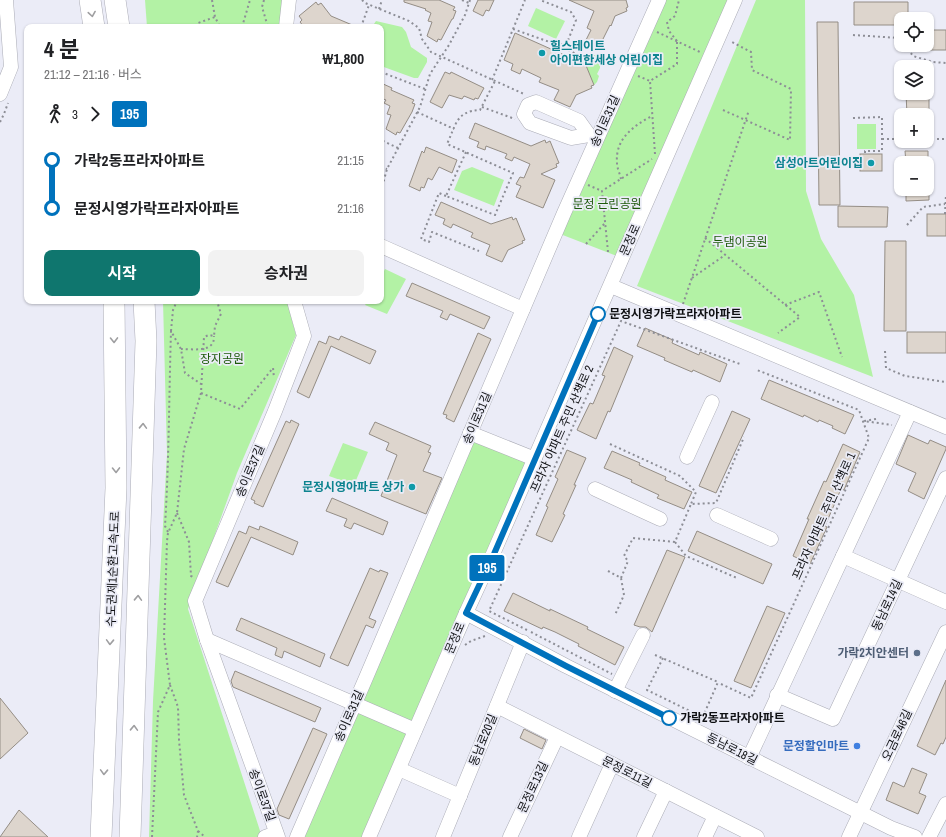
<!DOCTYPE html>
<html lang="ko">
<meta charset="utf-8">
<style>
body{margin:0;font-family:"Archivo Narrow","Noto Sans KR",sans-serif;background:#f2f2f2;color:#202124;height:100vh;display:flex;flex-direction:column;font-size:15px;white-space:nowrap}
*{box-sizing:border-box;margin:0}
p{font-size:13px;color:#757577}
.icon{flex:none;width:22px;height:22px;fill:none;stroke:currentColor;stroke-width:2;stroke-linecap:round;stroke-linejoin:round}
.map{position:relative;flex:1;overflow:hidden}
.details{position:absolute;left:24px;top:24px;width:360px;height:280px;display:flex;flex-direction:column;background:#fff;border-radius:8px;box-shadow:0 1px 3px #0004}
.details>*{flex:none}
.badge{padding:0 8px;border-radius:3px;font-size:14px;line-height:26px}
.controls{position:absolute;left:894px;top:12px;display:grid;gap:8px}
.controls a{display:grid;place-items:center;width:40px;height:40px;border-radius:8px;background:#fff;box-shadow:0 1px 3px #0004;font-size:20px}
.map>.badge{position:absolute;translate:-50% -50%;box-shadow:0 0 0 2px #fff}
.legs{display:flex;align-items:center;gap:6px;height:44px;padding:0 20px;font-size:13px}
.legs p{margin-inline-start:auto}
.summary{display:flex;align-items:center;justify-content:space-between;height:68px;padding:0 20px}
h1{font-size:22px;font-weight:700;line-height:30px}
.primary-button{display:flex;gap:8px;margin-top:auto;padding:8px 20px}
.primary-button a{flex:1;height:46px;border-radius:8px;background:#0f766e;color:#fff;font-size:16px;font-weight:700;line-height:46px;text-align:center}
.primary-button a+a{background:#f2f2f2;color:#202124}
ul{padding:0 20px;list-style:none}
li{display:flex;align-items:center;gap:14px;height:48px;font-size:15px}
li i{display:grid;place-items:center;width:6px;height:100%;margin:0 5px;background:currentColor}
li i::after{content:'';width:10px;height:10px;margin:-5px;border:3px solid;border-radius:50%;background:#fff}
li p{margin-inline-start:auto}
li:first-child i{background:linear-gradient(#0000 50%,currentColor 0)}
li:last-child i{background:linear-gradient(currentColor 50%,#0000 0)}
.map>svg:first-child{display:block}
.green{fill:#b3f2a5}
.building{fill:#ddd5cd;stroke:#948d85}
.lines{fill:none;stroke-linecap:round;stroke-linejoin:round}
.minor-casing{stroke:#abacb6;stroke-width:15}
.highway-casing{stroke:#abacb6;stroke-width:22}
.path{stroke:#8d8e96;stroke-width:2;stroke-dasharray:2 3;stroke-linecap:butt}
.minor{stroke:#fff;stroke-width:14}
.highway{stroke:#fff;stroke-width:21}
.oneway{stroke:#9f9fa1}
.line-1-casing{stroke:#fff;stroke-width:9}
.line-1{stroke:#0072bc;stroke-width:6}
.culture-dot{fill:#0f9aa8;stroke:#ebecf7;stroke-width:1.5}
.stop-1-dot{fill:#fff;stroke:#0072bc;stroke-width:2}
.service-dot{fill:#5c6f8a;stroke:#ebecf7;stroke-width:1.5}
.shop-dot{fill:#3f7fe0;stroke:#ebecf7;stroke-width:1.5}
.labels{text-anchor:middle;dominant-baseline:central;stroke-width:3.5;stroke-linejoin:round;paint-order:stroke}
.culture-label{font-size:12px;font-weight:bold;fill:#0d838f;stroke:#ebecf7;text-anchor:end}
.street-label{font-size:12px;fill:#0f1013;stroke:#ebecf7}
.park-label{font-size:12px;fill:#1d5a0a;stroke:#ebecf7}
.stop-label{font-size:12px;font-weight:bold;fill:#0f1013;stroke:#ebecf7;text-anchor:start}
.service-label{font-size:12px;font-weight:bold;fill:#4e5e75;stroke:#ebecf7;text-anchor:end}
.shop-label{font-size:12px;font-weight:bold;fill:#366cbe;stroke:#ebecf7;text-anchor:end}
</style>
<div class="map">
<svg width="946" height="837" viewBox="0 0 946 837">
<rect width="100%" height="100%" fill="#ebecf7"/>
<g class="green">
<polygon points="145,0 282,0 280,27 147,27"/>
<polygon points="659,0 735,0 622,258 555,232"/>
<polygon points="756,0 805,0 806,191 821,239 854,295 873,377 637,286"/>
<polygon points="536,8 565,21 556,39 528,26"/>
<polygon points="376,21 402,27 406,32 411,47 427,58 427,62 418,78 414,78 381,66 381,27 372,27"/>
<polygon points="589,55 596,55 600,59 600,68 597,74 599,76 597,82 594,85 580,62 576,63 575,59"/>
<rect x="857" y="124" width="19" height="25"/>
<polygon points="472,167 504,180 494,206 454,190 462,171"/>
<polygon points="385,269 406,279 387,314 365,305 368,301 381,301 381,277"/>
<polygon points="163,301 287,301 296,335 237,473 188,609 262,837 149,837 153,701 167,454"/>
<polygon points="471,437 529,460 365,837 300,837"/>
<polygon points="343,443 368,452 354,485 329,476"/>
</g>
<g class="building">
<polygon points="404,0 439,0 455,7 453,10 456,11 453,19 452,19 441,40 438,39 437,42 427,36 432,22 428,21 431,13 425,10 426,9 404,2"/>
<polygon points="478,0 494,0 489,11 486,10 483,16 473,11"/>
<polygon points="569,0 626,0 628,7 626,8 627,11 615,16 611,26 610,25 602,41 604,43 601,49 585,42 591,30 587,28 594,11"/>
<polygon points="316,2 318,5 321,3 331,16 357,27 304,27 300,22 302,20 299,16"/>
<polygon points="854,2 908,2 908,19 901,19 901,25 854,25"/>
<polygon points="817,22 838,22 840,205 819,205"/>
<rect x="927" y="30" width="19" height="20"/>
<polygon points="515,33 580,62 581,65 585,63 594,85 591,86 592,88 576,95 570,107 554,100 559,90 539,82 541,78 522,69 520,74 511,70 513,64 504,60"/>
<polygon points="445,72 450,74 451,72 484,88 478,99 475,98 474,100 464,96 462,99 449,95 442,108 430,102"/>
<polygon points="381,83 392,88 391,90 414,100 412,103 415,104 412,112 400,133 397,132 396,135 386,129 391,115 387,114 390,106 384,103 386,100 381,98"/>
<polygon points="906,93 929,93 929,115 907,115"/>
<polygon points="475,123 531,146 545,140 546,143 550,141 559,163 556,164 557,167 541,174 555,180 543,208 516,197 521,186 516,184 520,177 524,178 530,164 514,157 512,161 505,158 507,154 486,146 485,150 477,147 479,142 469,138"/>
<polygon points="426,147 457,160 452,173 439,167 432,180 428,178 424,188 421,187 420,191 409,186 422,151 424,153"/>
<polygon points="905,151 928,151 928,163 906,163"/>
<rect x="860" y="154" width="22" height="17"/>
<polygon points="906,189 929,189 929,200 906,201"/>
<polygon points="441,202 491,224 512,217 513,220 516,218 525,240 522,241 523,243 508,250 502,262 486,255 490,245 471,237 473,233 453,224 451,228 443,224 445,219 435,215"/>
<polygon points="838,206 888,207 887,227 838,227"/>
<rect x="927" y="214" width="19" height="22"/>
<polygon points="885,241 906,241 906,331 884,331"/>
<polygon points="412,283 490,317 484,329 450,314 447,320 440,317 443,311 406,296"/>
<polygon points="645,328 673,340 672,343 699,355 700,352 727,364 720,382 693,370 692,372 664,360 665,358 637,346"/>
<rect x="907" y="332" width="39" height="21"/>
<polygon points="478,333 491,339 454,422 446,418 447,415 443,414"/>
<polygon points="329,336 339,340 341,336 376,351 370,364 331,346 309,398 297,392 319,341 326,344"/>
<polygon points="614,347 633,356 610,412 608,411 596,439 577,430 590,403 593,404 605,376 602,375"/>
<polygon points="769,380 854,415 845,434 832,428 833,426 819,420 818,422 804,415 803,417 761,399"/>
<polygon points="732,411 750,419 716,493 699,486"/>
<polygon points="291,420 299,424 263,507 254,503 255,501 251,499 286,421 290,423"/>
<polygon points="375,422 431,446 428,452 431,453 423,471 442,478 426,514 381,496 397,455 386,450 389,443 369,434"/>
<polygon points="908,435 928,444 930,440 946,447 946,449 924,499 908,491 916,473 896,464"/>
<polygon points="843,444 860,452 844,490 841,489 825,526 827,527 810,564 793,556 809,519 807,519 824,481 826,482"/>
<polygon points="567,450 586,458 574,485 576,485 563,514 565,515 552,542 536,535 548,507 546,506 558,479 555,477"/>
<polygon points="612,451 640,463 639,465 666,477 665,480 692,492 684,509 657,498 659,495 631,482 632,480 604,468"/>
<polygon points="332,498 388,522 383,535 354,523 351,529 344,526 347,519 326,511"/>
<polygon points="249,526 259,530 260,526 298,542 293,555 251,537 228,587 216,582 239,531 246,534"/>
<polygon points="697,531 772,564 763,584 688,551"/>
<polygon points="667,550 685,557 652,632 646,627 640,627 634,625"/>
<polygon points="370,568 379,572 380,570 388,573 369,618 376,621 373,628 366,625 348,666 330,658"/>
<polygon points="513,593 550,611 550,609 588,627 587,629 624,647 615,665 578,646 579,644 555,632 543,627 542,629 504,611"/>
<polygon points="767,606 785,613 751,688 734,681"/>
<polygon points="241,618 325,654 320,667 284,651 282,658 275,655 277,648 236,630"/>
<polygon points="235,671 321,708 315,722 233,687 231,681"/>
<polygon points="946,680 946,737 943,744 941,743 935,755 917,746"/>
<polygon points="0,698 28,733 0,759"/>
<polygon points="313,728 327,734 289,819 279,815 277,809"/>
<polygon points="524,729 546,740 542,749 520,738"/>
<polygon points="912,768 927,774 919,793 926,796 918,814 886,800 893,782 904,787"/>
<polygon points="19,810 48,837 0,837"/>
</g>
<g class="lines">
<g class="minor-casing">
<g id="minor">
<polyline points="286,27 289,0"/>
<polyline points="0,94 11,67 6,0"/>
<polygon points="536,102 579,121 589,135 571,138 530,123 524,114 528,105"/>
<polyline points="381,246 523,309"/>
<polyline points="611,286 946,427"/>
<polyline points="470,433 535,459"/>
<polyline points="687,457 712,402"/>
<polyline points="595,489 660,519"/>
<polyline points="717,515 771,539"/>
<polyline points="843,556 946,602"/>
<polyline points="466,613 566,666 891,828 915,837"/>
<polyline points="207,640 415,730"/>
<polyline points="615,691 643,635"/>
<polyline points="777,695 833,719 946,478"/>
<polyline points="497,706 757,837"/>
<polyline points="749,758 910,412"/>
<polyline points="399,769 460,796"/>
<polyline points="265,837 276,833"/>
<polyline points="278,837 207,640 195,601 275,411 304,336 294,301"/>
<polyline points="297,837 365,680 564,213 659,0"/>
<polyline points="369,837 466,613 493,554 622,258 735,0"/>
<polyline points="443,837 523,642"/>
<polyline points="510,837 557,737"/>
<polyline points="579,837 612,764"/>
<polyline points="644,837 666,791"/>
<polyline points="705,837 715,816"/>
<polyline points="849,837 946,632"/>
<polyline points="929,837 946,804"/>
</g>
</g>
<g class="highway-casing">
<g id="highway">
<polyline points="90,0 94,27"/>
<polyline points="115,0 119,27"/>
<polyline points="101,837 116,488 114,301"/>
<polyline points="130,837 146,341 144,301"/>
</g>
</g>
<g class="path">
<polyline points="212,0 215,17 220,27"/>
<polyline points="264,0 262,7 268,27"/>
<polyline points="362,0 365,3 409,21 419,28 422,39 431,52 524,94"/>
<polyline points="462,0 469,3"/>
<polyline points="379,9 382,0"/>
<polyline points="196,27 198,23 215,17"/>
<polyline points="242,27 250,0"/>
<polyline points="361,27 369,5"/>
<polyline points="513,29 558,45 567,43 576,20 571,12 540,0"/>
<polyline points="657,32 700,52"/>
<polyline points="853,35 899,38 901,40"/>
<polyline points="677,41 669,31 667,22 675,16 679,0"/>
<polyline points="905,45 913,56 933,62 946,63"/>
<polyline points="559,46 583,57"/>
<polyline points="381,72 425,89"/>
<polyline points="638,76 650,81"/>
<polyline points="492,80 525,0"/>
<polyline points="482,107 515,119"/>
<polyline points="723,110 790,140 791,89 752,70 751,52 730,41"/>
<polyline points="417,112 454,129"/>
<polyline points="853,118 882,117 882,151 865,151 865,154"/>
<polyline points="0,122 4,114 8,103"/>
<polyline points="381,136 383,141 398,148"/>
<polyline points="882,139 901,139"/>
<polyline points="927,139 946,139"/>
<path d="M466,152L446,196L495,215L513,173L447,144C456,125 456,111 480,110L495,81"/>
<polyline points="655,154 650,81 677,64 677,41"/>
<polyline points="381,167 387,169"/>
<path d="M621,179C620,174 617,168 617,163C615,139 633,126 652,116"/>
<polyline points="588,185 602,191"/>
<polyline points="381,191 387,169 420,107 430,74 449,45 465,15 470,0"/>
<polyline points="446,196 439,193 421,239 429,242 432,232 479,251"/>
<polyline points="945,214 946,194"/>
<polyline points="907,225 923,207 945,204"/>
<polyline points="705,238 800,317 778,333"/>
<polyline points="586,244 605,223"/>
<polyline points="608,252 602,191 652,159"/>
<polyline points="692,278 725,255"/>
<polyline points="683,304 749,110"/>
<polyline points="785,305 819,292 842,357"/>
<polyline points="171,331 173,310 177,301"/>
<path d="M181,349C193,349 215,353 214,336"/>
<polyline points="885,351 886,368 905,376 946,382"/>
<polyline points="201,393 240,409 273,368 274,378"/>
<polyline points="876,419 864,421 892,425"/>
<polyline points="610,444 680,476 696,492 691,504"/>
<polyline points="177,513 189,542 191,576 193,577"/>
<path d="M168,532L165,526C169,461 169,396 171,331L181,349L185,373L201,384"/>
<polyline points="675,542 686,556 737,578"/>
<polyline points="608,571 621,578 624,595 615,615"/>
<polyline points="621,578 628,561 624,556 633,538 675,542 691,504 716,503 744,437"/>
<polyline points="527,630 489,611 621,321 740,364"/>
<polyline points="531,632 612,674"/>
<polyline points="465,645 471,641 485,636"/>
<polyline points="655,655 718,682 701,721"/>
<polyline points="663,658 647,690 702,717"/>
<polyline points="721,684 751,698 869,438 859,410 757,370"/>
<polyline points="170,685 178,707 179,740 184,795 198,831 197,837"/>
<polyline points="198,831 205,837"/>
<polyline points="152,837 158,712 170,685 164,638 167,541 168,533 177,513 184,449 201,393 204,337 209,335 214,336 215,326 221,314 217,301"/>
</g>
<use href="#minor" class="minor"/>
<use href="#highway" class="highway"/>
</g>
<defs><path id="oneway-chevron" d="M-2-3.5L2.5 0L-2 3.5" fill="none" stroke-width="1.6" stroke-linecap="round" stroke-linejoin="round"/></defs>
<g class="oneway">
<use href="#oneway-chevron" transform="translate(92 14) rotate(81)"/>
<use href="#oneway-chevron" transform="translate(114 340) rotate(89)"/>
<use href="#oneway-chevron" transform="translate(143 426) rotate(-88)"/>
<use href="#oneway-chevron" transform="translate(116 470) rotate(89)"/>
<use href="#oneway-chevron" transform="translate(138 598) rotate(-88)"/>
<use href="#oneway-chevron" transform="translate(110 642) rotate(92)"/>
<use href="#oneway-chevron" transform="translate(134 728) rotate(-88)"/>
<use href="#oneway-chevron" transform="translate(104 772) rotate(92)"/>
</g>
<g class="lines">
<g class="line-1-casing">
<polyline id="line-1" points="598,314 494,554 466,613 566,666 669,718"/>
</g>
<use href="#line-1" class="line-1"/>
</g>
<g class="culture-dot">
<circle cx="542" cy="53" r="4"/>
<circle cx="871" cy="163" r="4"/>
<circle cx="412" cy="487" r="4"/>
</g>
<g class="stop-1-dot">
<circle cx="598" cy="314" r="7"/>
<circle cx="669" cy="718" r="7"/>
</g>
<circle class="service-dot" cx="917" cy="653" r="4"/>
<circle class="shop-dot" cx="857" cy="746" r="4"/>
<g class="labels">
<g class="culture-label">
<text x="550" y="46" text-anchor="start">힐스테이트<tspan x="550" dy="14">아이편한세상 어린이집</tspan></text>
<text x="863" y="163">삼성아트어린이집</text>
<text x="404" y="487">문정시영아파트 상가</text>
</g>
<g class="street-label">
<text transform="translate(605 121) rotate(-66)">송이로31길</text>
<text transform="translate(630 240) rotate(-66)">문정로</text>
<text transform="translate(477 418) rotate(-67)">송이로31길</text>
<text transform="translate(562 429) rotate(-66)">프라자 아파트 주민 산책로 2</text>
<text transform="translate(250 471) rotate(-67)">송이로37길</text>
<text transform="translate(824 516) rotate(-66)">프라자 아파트 주민 산책로 1</text>
<text transform="translate(113 569) rotate(-88)">수도권제1순환고속도로</text>
<text transform="translate(887 605) rotate(-65)">동남로14길</text>
<text transform="translate(455 638) rotate(-67)">문정로</text>
<text transform="translate(349 716) rotate(-66)">송이로31길</text>
<text transform="translate(897 735) rotate(-65)">오금로46길</text>
<text transform="translate(483 740) rotate(-68)">동남로20길</text>
<text transform="translate(732 749) rotate(27)">동남로18길</text>
<text transform="translate(627 772) rotate(27)">문정로11길</text>
<text transform="translate(533 787) rotate(-65)">문정로13길</text>
<text transform="translate(262 795) rotate(70)">송이로37길</text>
</g>
<g class="park-label">
<text x="607" y="204">문정 근린공원</text>
<text x="740" y="242">두댐이공원</text>
<text x="222" y="359">장지공원</text>
</g>
<g class="stop-label">
<text x="609" y="314">문정시영가락프라자아파트</text>
<text x="680" y="718">가락2동프라자아파트</text>
</g>
<g class="service-label">
<text x="909" y="653">가락2치안센터</text>
</g>
<g class="shop-label">
<text x="849" y="746">문정할인마트</text>
</g>
</g>
</svg>
<div class="controls">
<a><svg class="icon" aria-label="locate" viewBox="0 0 24 24"><circle cx="12" cy="12" r="6"/><path d="M12 2v4M12 18v4M2 12h4M18 12h4"/></svg></a>
<a><svg class="icon" aria-label="layers" viewBox="0 0 24 24"><path d="M12 4l9 5-9 5-9-5zM3 14l9 5 9-5"/></svg></a>
<a>+</a>
<a>−</a>
</div>
<b class="badge" style="left:487px;top:568px;background:#0072bc;color:#fff">195</b>
<section class="details">
<div class="summary"><div><h1>4 분</h1><p>21:12 – 21:16 · 버스</p></div><b>₩1,800</b></div>
<div class="legs"><svg class="icon" aria-label="walk" viewBox="0 0 24 24"><circle cx="13" cy="4" r="2"/><path d="M13 8l-2 6 4 7M11 14l-3 7M7 12l3-4h3l4 4"/></svg>3<svg class="icon" aria-label="forward" viewBox="0 0 24 24"><path d="M9 5l7 7-7 7"/></svg><b class="badge" style="background:#0072bc;color:#fff">195</b></div>
<ul>
<li><i style="color:#0072bc"></i><b>가락2동프라자아파트</b><p>21:15</p></li>
<li><i style="color:#0072bc"></i><b>문정시영가락프라자아파트</b><p>21:16</p></li>
</ul>
<div class="primary-button"><a>시작</a><a>승차권</a></div>
</section>
</div>
